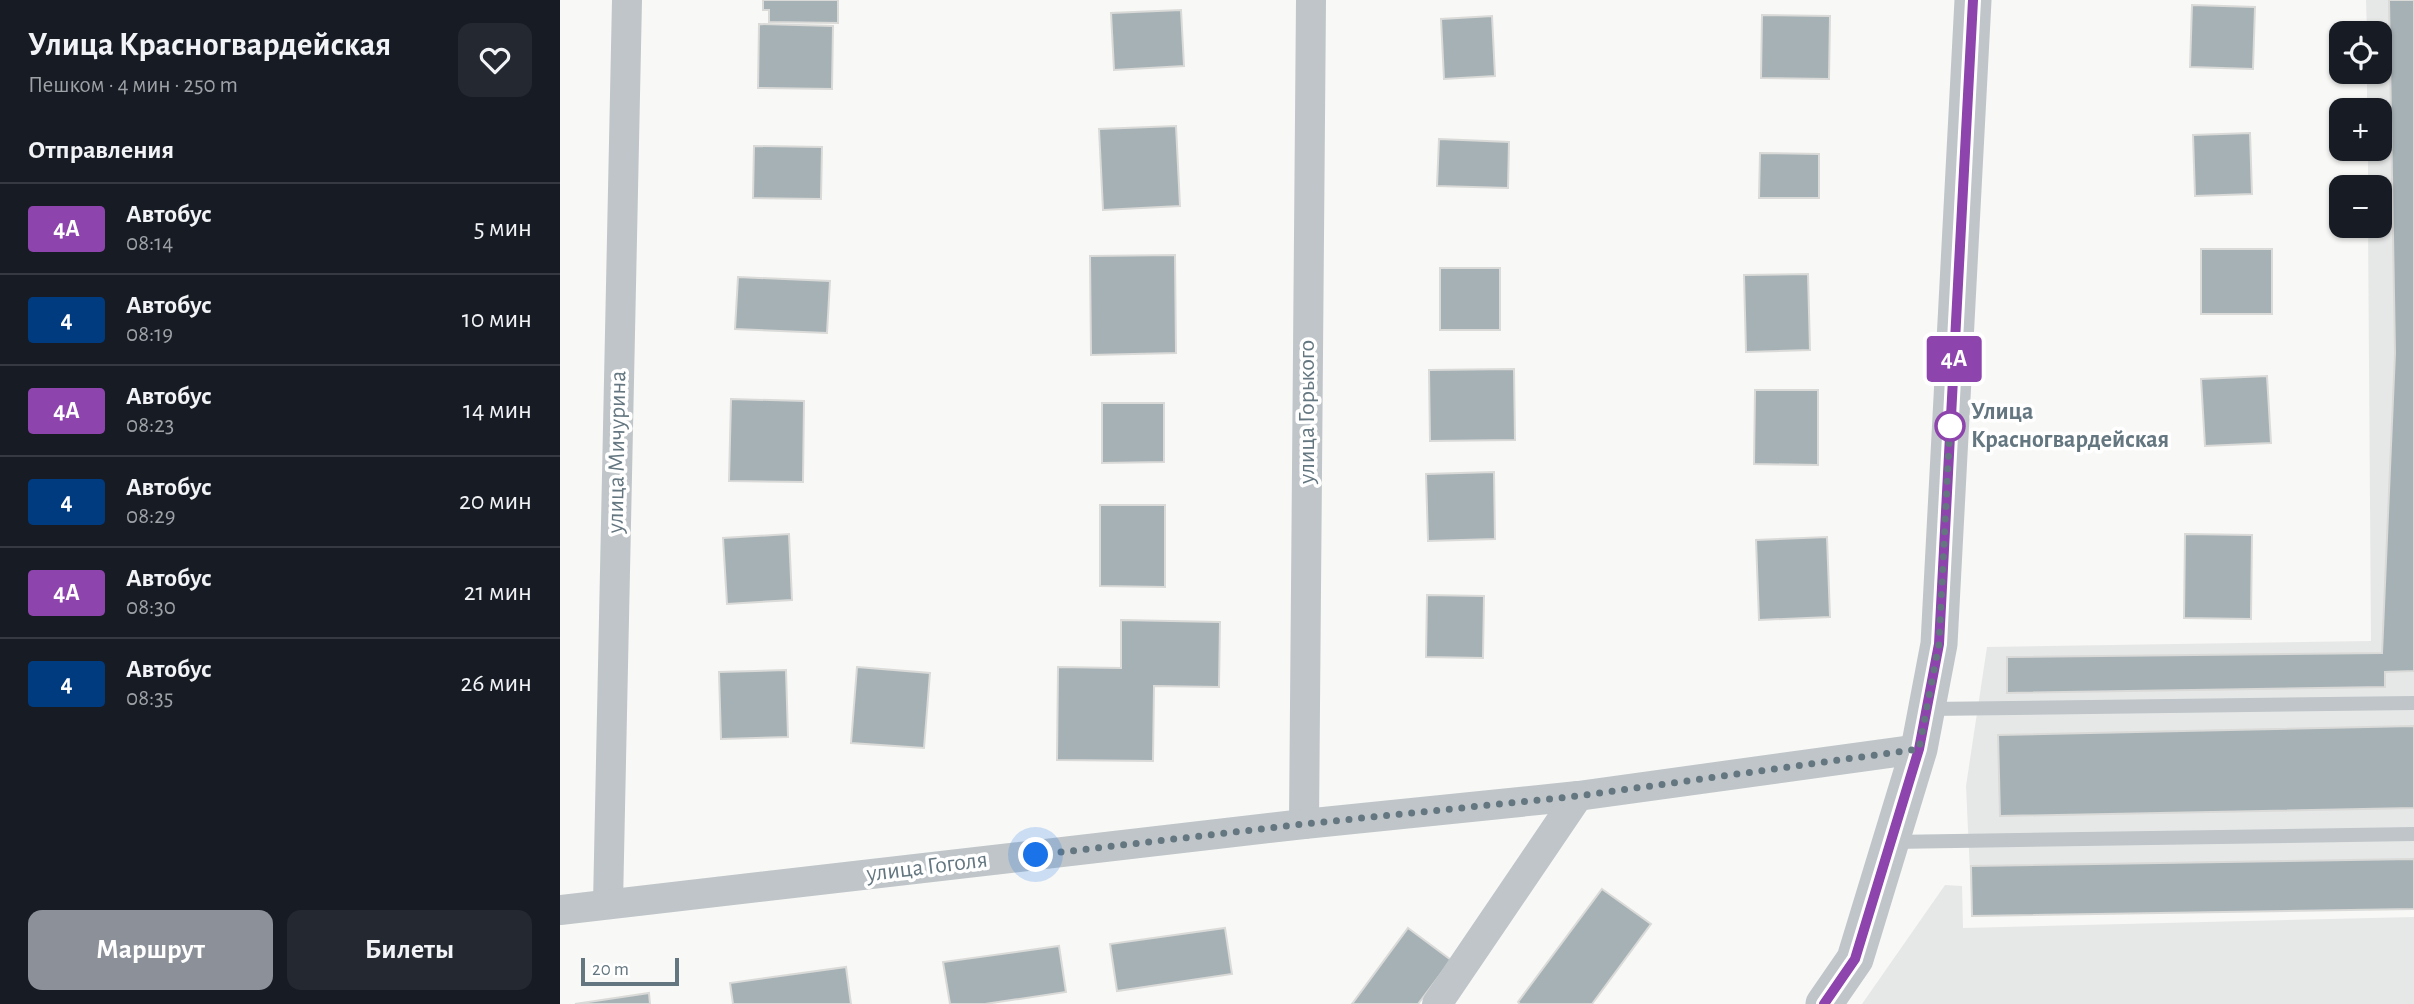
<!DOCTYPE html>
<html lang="ru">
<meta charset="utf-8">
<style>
body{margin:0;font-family:"Alegreya Sans",sans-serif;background:#242831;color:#f1f3f6;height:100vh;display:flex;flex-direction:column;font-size:26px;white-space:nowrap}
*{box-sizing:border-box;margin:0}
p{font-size:23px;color:#9ea1a6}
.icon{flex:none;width:38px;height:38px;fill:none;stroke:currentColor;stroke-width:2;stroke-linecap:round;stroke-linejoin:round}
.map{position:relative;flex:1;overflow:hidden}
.side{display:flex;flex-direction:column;background:#171b24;width:560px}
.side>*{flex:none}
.badge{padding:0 14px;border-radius:5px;font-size:24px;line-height:46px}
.buttons{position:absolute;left:1769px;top:21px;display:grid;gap:14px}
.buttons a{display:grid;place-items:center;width:63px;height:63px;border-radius:14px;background:#171b24;box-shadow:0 2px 5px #0004;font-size:35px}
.scale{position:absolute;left:21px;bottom:18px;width:98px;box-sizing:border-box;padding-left:7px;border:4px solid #647780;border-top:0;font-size:19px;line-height:24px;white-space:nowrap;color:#647780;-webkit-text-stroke:5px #fff;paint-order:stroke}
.you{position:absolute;width:35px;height:35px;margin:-18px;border:5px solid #fff;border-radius:50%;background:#1a73e8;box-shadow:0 0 0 10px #1a73e833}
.map>.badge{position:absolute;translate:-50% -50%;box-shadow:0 0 0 4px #fff}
h2{padding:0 28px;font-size:26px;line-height:63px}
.round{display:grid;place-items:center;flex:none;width:74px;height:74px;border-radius:14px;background:#242831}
.summary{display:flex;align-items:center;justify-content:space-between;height:119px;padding:0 28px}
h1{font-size:33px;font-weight:700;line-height:52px}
.button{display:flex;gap:14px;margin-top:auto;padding:14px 28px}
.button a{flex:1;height:80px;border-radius:14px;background:#8c9099;color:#fff;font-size:28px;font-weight:700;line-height:80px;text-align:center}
.button a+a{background:#242831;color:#f1f3f6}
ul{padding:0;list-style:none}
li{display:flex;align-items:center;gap:21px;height:91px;padding:0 28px;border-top:2px solid #363941}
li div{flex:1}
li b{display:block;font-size:26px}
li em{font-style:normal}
li .badge{min-width:77px;font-weight:700;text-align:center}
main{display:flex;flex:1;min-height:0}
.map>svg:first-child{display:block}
.built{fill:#e6e8e7}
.building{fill:#a6b1b5;stroke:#dadad8;stroke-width:2}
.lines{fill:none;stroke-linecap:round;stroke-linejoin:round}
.service{stroke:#bfc5c8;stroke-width:14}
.minor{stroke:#bfc5c8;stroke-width:30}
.tertiary{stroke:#bfc5c8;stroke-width:37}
.line-casing{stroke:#fff;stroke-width:16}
.line{stroke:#8e44ad;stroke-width:10}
.walk{stroke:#647780;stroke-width:7;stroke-dasharray:0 12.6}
.stop-dot{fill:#fff;stroke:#8e44ad;stroke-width:3.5}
.labels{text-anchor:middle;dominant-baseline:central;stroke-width:7;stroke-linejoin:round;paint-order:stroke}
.street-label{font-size:24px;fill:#647780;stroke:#fff}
.stop-label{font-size:24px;font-weight:bold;fill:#647780;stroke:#fff;text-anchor:start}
</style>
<main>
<section class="side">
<div class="summary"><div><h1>Улица Красногвардейская</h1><p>Пешком · 4 мин · 250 m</p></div><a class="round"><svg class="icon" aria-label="heart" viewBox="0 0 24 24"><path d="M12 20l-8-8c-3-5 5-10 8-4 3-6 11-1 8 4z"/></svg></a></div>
<h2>Отправления</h2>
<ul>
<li><span class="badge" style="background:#8e44ad;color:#fff">4А</span><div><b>Автобус</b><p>08:14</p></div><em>5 мин</em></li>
<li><span class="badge" style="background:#003b80;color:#fff">4</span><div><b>Автобус</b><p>08:19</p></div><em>10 мин</em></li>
<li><span class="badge" style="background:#8e44ad;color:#fff">4А</span><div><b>Автобус</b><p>08:23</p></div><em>14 мин</em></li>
<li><span class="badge" style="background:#003b80;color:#fff">4</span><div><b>Автобус</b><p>08:29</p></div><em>20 мин</em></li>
<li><span class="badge" style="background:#8e44ad;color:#fff">4А</span><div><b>Автобус</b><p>08:30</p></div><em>21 мин</em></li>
<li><span class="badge" style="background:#003b80;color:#fff">4</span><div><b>Автобус</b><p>08:35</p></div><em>26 мин</em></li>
</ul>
<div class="button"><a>Маршрут</a><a>Билеты</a></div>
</section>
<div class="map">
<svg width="1854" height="1004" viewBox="0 0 1854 1004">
<rect width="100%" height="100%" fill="#f8f8f6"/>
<g class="built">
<polygon points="1806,0 1854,0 1854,909 1412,916 1406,786 1427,647 1811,641 1808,226 1820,226 1820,187 1808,187 1808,149 1820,149 1820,110 1807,110 1807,72 1820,72 1820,33 1807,33"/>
<polygon points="1385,885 1402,886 1403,928 1854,917 1854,1004 1302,1004"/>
</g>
<g class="building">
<polygon points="203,0 278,0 278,23 209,22 209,10 203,10"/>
<polygon points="1829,0 1854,0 1854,671 1825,672 1825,687 1447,693 1447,657 1822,653 1835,353"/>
<polygon points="1632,5 1695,7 1693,69 1630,67"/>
<polygon points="621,10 624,66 554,70 551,13"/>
<polygon points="1202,15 1270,16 1269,79 1201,78"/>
<polygon points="932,16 935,76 884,79 881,19"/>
<polygon points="199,24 273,26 272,89 198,88"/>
<polygon points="616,126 620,206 543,210 539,129"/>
<polygon points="1690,133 1692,194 1635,196 1633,135"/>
<polygon points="879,139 949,142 948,188 877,186"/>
<polygon points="194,146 262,147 261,199 193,198"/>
<polygon points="1200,153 1259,154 1259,198 1199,198"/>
<rect x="1641" y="249" width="71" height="65"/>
<polygon points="615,255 616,353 531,355 530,256"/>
<rect x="880" y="268" width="60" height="62"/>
<polygon points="1248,274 1250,350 1186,352 1184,275"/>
<polygon points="178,277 270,281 267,333 175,329"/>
<polygon points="954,369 955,440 870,441 869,370"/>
<polygon points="1707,376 1711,443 1645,446 1641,379"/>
<polygon points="1195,390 1258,390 1258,465 1194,464"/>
<polygon points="171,399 244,401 243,482 169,481"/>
<polygon points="542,403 604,403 604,462 542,463"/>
<polygon points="934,472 935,539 868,541 866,474"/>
<polygon points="540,505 605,505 605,587 540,586"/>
<polygon points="229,534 232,600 167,604 163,538"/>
<polygon points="1625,534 1692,535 1691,619 1624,618"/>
<polygon points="1267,537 1270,617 1199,620 1196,540"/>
<polygon points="867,595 924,596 923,658 866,657"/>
<polygon points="561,620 660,622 659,687 594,686 593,761 497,760 498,667 561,668"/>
<polygon points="297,667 370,673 364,748 291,743"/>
<polygon points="226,670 228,737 161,739 159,672"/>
<polygon points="1854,726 1854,808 1440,816 1438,735"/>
<polygon points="1854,859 1854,909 1412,916 1411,866"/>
<polygon points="1042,889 1091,924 1032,1004 960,1004 958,1002"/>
<polygon points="665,928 672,974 557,991 550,944"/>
<polygon points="848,928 891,960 858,1004 792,1004"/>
<polygon points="499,946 506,992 425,1004 390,1004 383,962"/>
<polygon points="286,967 291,1004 173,1004 170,983"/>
<polygon points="89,993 90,1004 15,1004"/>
</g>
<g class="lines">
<g class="service">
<polyline points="1368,709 1854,703"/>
<polyline points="1332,842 1854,834"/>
</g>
<g class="minor">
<polyline points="744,824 751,0"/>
<polyline points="48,904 67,0"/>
<polyline points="0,910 744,824 1018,796 1359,749"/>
<polyline points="877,1004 1018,796"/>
</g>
<polyline class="tertiary" points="1264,1004 1295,959 1359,749 1379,644 1413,0"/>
</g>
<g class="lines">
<g class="line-casing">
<polyline id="line" points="1264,1004 1295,959 1359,749 1379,644 1413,0"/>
</g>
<use href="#line" class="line"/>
<polyline class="walk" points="476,855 744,824 1018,796 1359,749 1379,644 1390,426"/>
</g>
<circle class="stop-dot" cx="1390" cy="426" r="14"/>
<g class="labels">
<g class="street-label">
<text transform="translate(747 412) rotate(-90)">улица Горького</text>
<text transform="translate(57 452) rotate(-89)">улица Мичурина</text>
<text transform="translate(367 867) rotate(-7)">улица Гоголя</text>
</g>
<g class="stop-label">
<text x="1411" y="412">Улица<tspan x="1411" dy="28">Красногвардейская</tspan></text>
</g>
</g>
</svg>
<div class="buttons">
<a><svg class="icon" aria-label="locate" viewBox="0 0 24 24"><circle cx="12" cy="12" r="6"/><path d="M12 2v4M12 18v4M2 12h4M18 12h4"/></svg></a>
<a>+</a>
<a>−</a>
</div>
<div class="scale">20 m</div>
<div class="you" style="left:476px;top:855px"></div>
<b class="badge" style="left:1394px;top:359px;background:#8e44ad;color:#fff">4А</b>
</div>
</main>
